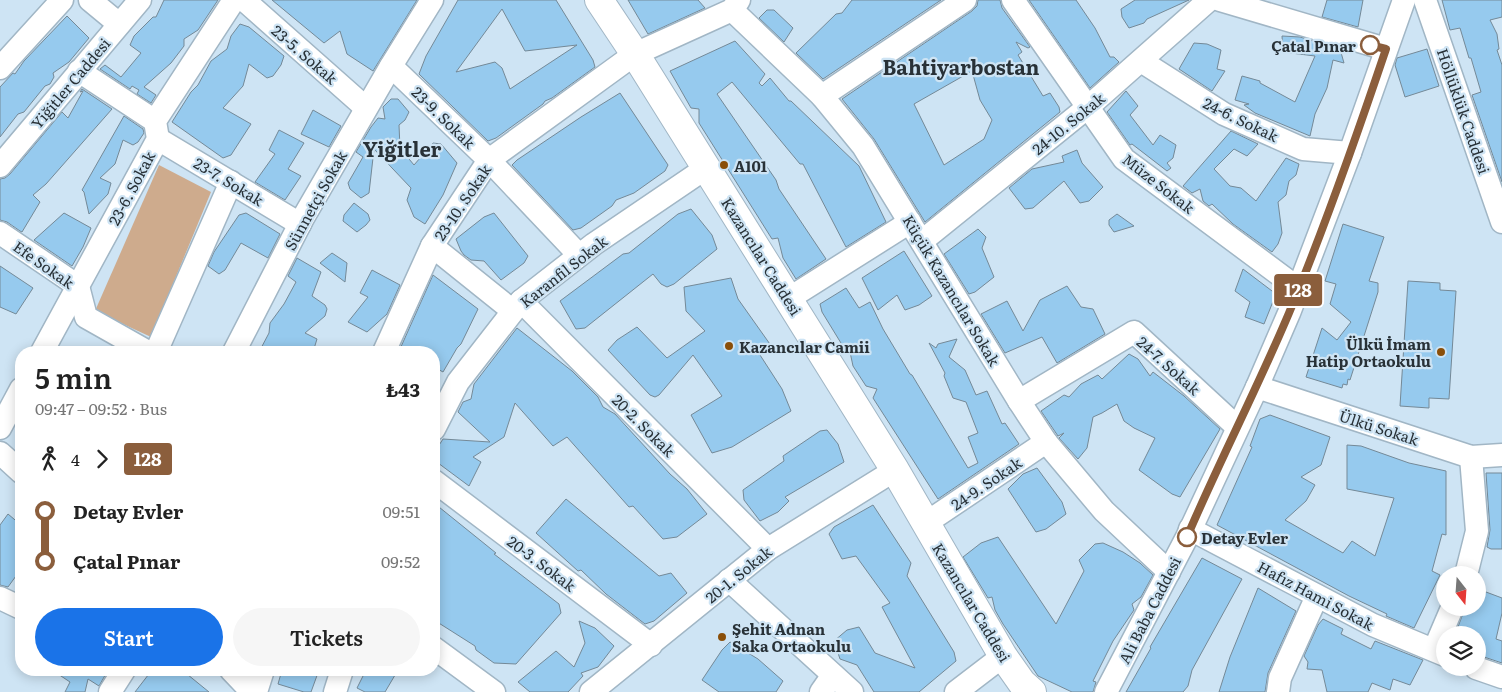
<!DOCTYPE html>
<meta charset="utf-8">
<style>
body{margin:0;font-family:Literata,serif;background:#f6f6f6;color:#222;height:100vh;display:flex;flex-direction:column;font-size:19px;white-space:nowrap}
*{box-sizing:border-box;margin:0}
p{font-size:16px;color:#767676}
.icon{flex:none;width:28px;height:28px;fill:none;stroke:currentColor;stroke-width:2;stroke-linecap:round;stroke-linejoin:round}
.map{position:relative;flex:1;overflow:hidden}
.panel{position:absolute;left:15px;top:346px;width:425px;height:330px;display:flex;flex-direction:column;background:#fff;border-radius:20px;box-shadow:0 2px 12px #0003}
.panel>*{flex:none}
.badge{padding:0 10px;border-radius:4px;font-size:18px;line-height:32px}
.needle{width:32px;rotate:163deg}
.controls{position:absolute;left:1436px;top:566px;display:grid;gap:10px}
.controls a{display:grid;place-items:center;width:50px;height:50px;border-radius:50%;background:#fff;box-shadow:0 2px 12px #0003;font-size:25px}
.map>.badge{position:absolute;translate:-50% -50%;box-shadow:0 0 0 2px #fff}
.legs{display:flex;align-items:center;gap:8px;height:55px;padding:0 20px;font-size:16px}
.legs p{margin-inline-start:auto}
.head{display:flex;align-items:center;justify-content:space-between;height:85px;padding:0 20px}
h1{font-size:28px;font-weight:600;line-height:38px}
.primary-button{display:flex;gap:10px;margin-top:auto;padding:10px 20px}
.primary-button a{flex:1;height:58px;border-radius:30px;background:#1a73e8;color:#fff;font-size:20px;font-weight:600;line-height:58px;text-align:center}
.primary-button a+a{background:#f6f6f6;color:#222}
ul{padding:0 20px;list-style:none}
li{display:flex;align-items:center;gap:18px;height:50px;font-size:19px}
li i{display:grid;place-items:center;width:8px;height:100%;margin:0 6px;background:currentColor}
li i::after{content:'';width:12px;height:12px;margin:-6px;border:4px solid;border-radius:50%;background:#fff}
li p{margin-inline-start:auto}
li:first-child i{background:linear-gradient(#0000 50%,currentColor 0)}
li:last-child i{background:linear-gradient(currentColor 50%,#0000 0)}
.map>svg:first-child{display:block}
.green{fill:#ceab8d}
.building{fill:#96caee;stroke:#748997;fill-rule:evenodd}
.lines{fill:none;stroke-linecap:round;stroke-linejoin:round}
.minor-casing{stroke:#a1b6c5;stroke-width:25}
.major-casing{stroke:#a1b6c5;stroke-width:30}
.minor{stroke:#fff;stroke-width:22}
.major{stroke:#fff;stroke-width:28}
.line-1-casing{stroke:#fff;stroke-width:11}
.line-1{stroke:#8b5e3c;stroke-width:8}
.stop-1-dot{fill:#fff;stroke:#8b5e3c;stroke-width:2.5}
.poi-dot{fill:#8a4f09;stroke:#cee4f4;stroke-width:2}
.labels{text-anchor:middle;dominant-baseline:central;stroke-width:4.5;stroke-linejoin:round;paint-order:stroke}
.stop-label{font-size:15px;font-weight:bold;fill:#283137;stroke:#cee4f4;text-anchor:end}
.street-label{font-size:15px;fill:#283137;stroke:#cee4f4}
.poi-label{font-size:15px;font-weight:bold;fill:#283137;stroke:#cee4f4;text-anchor:start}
.district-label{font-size:20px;font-weight:bold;fill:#283137;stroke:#cee4f4}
</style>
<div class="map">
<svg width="1502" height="692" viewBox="0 0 1502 692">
<rect width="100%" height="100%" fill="#cee4f4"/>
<polygon class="green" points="159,165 211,192 151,337 95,311"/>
<g class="building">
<polygon points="164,0 218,0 198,30 184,39 184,46 171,63 144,87 156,95 151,103 137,94 139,90 132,86 130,89 100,69 105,65 121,77 141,53 130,45 134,36 153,17 156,17"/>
<polygon points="272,0 417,0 373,71 347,54 340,31 324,43"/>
<path d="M458,0H556L593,60L595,67L552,98L545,101L543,104L496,138L488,141L419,74L426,56ZM502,9L525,51L577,45L510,89L502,68L495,62L456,72Z"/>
<polygon points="628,0 698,0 705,8 648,34"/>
<polygon points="852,0 941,0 823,79 796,53 836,14 842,13"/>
<path d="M978,0H1000L1002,8L1030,47L1028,48L1016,42L1022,52L1018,55L1043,96L1050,93L1059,107L1060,112L925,222L874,139L842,99L972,11L977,6ZM972,71L980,100L992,120L984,139L944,165L914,104Z"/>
<polygon points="1029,0 1076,0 1095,28 1110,57 1114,57 1119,62 1090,88"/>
<polygon points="1135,0 1189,0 1147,19 1144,23 1129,28 1122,17 1121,9"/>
<polygon points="1327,0 1363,0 1358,27 1322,17"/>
<polygon points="1442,0 1502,0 1502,17 1490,20 1497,34 1499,49 1497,50 1502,65 1502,182 1472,95 1481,92 1471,58 1469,58 1460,28 1450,30"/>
<polygon points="767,10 774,10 793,28 784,42 759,18"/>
<polygon points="67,16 89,38 69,62 53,73 54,77 50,84 45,86 24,112 18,114 0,137 0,87 13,73 15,74 24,61"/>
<polygon points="240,24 249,27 284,56 281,65 273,76 267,78 249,64 243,86 223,108 251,124 231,155 223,158 172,122 191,92 198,85 211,61 227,49 231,36"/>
<polygon points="1282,36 1300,37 1340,49 1344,63 1333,60 1327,88 1315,114 1310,136 1255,113 1244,105 1249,104 1235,100 1242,76 1260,81 1260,83 1295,102 1315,56 1283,52"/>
<polygon points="735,41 765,74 759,83 762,86 770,78 789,101 791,101 859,166 886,222 846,247 803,164 800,164 732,82 717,94 776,180 779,189 826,259 796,279 783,258 778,238 772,239 699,123 699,109 691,108 670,71"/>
<polygon points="1194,43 1207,44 1221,50 1217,69 1225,71 1212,91 1179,69"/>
<polygon points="1427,49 1439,86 1405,97 1395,65 1397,58"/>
<polygon points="82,89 112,109 46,184 33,195 40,202 22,232 20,231 7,222 0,220 0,179 5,178 10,174 62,112 68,118 83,91 80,92"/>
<polygon points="1126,91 1138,106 1130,115 1153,145 1160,135 1176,145 1173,158 1167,163 1171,168 1167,171 1132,144 1130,145 1107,112"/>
<polygon points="620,93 668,165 665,171 634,193 616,200 612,206 581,228 573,230 512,165 517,160 581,117"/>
<polygon points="391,99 398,99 409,112 405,120 399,125 400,148 414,165 433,143 441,144 457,163 443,195 425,224 414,217 407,200 411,188 374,149 369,193 361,198 350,189 348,183 363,157 356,152 371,127 378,118 385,119 383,107"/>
<polygon points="313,110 341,126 329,147 301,134"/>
<polygon points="124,116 143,129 144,133 138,142 133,145 123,140 115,164 100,178 111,183 108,194 89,214 84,192 82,190"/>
<polygon points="279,130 304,143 288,169 301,176 285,200 255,182 275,154 269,150"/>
<polygon points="1231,131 1258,144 1247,156 1234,149 1214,169 1230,186 1241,188 1256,201 1286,158 1299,164 1296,175 1289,181 1286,195 1278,202 1282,233 1278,244 1272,252 1233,224 1212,204 1209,206 1203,201 1200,189 1192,193 1183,186"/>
<polygon points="1077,150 1082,163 1103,187 1089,201 1080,203 1064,181 1033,208 1025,209 1009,188 1032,169 1064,162 1062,156"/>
<polygon points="354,203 368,214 370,220 366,225 357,232 343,221 344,215"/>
<polygon points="691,209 712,235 717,249 674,284 667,287 661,284 653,274 585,328 576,329 560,301 623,254 629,253 678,214"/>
<polygon points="64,213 91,228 83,247 72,266 34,240"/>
<polygon points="246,213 280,234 268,258 241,243 225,270 219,274 208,266 214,252 239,215"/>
<polygon points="494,213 528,256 524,263 501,280 484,261 471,260 464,255 461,251 456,239 484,217"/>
<polygon points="1117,214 1134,226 1114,232 1109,225 1109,220"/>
<polygon points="1343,224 1384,237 1369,281 1378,283 1378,292 1350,380 1348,379 1347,385 1343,384 1342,388 1306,377 1322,328 1337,340 1351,322 1330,304 1336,284 1325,281"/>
<polygon points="978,229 986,237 982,248 994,277 975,292 969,294 944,254"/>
<polygon points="904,251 932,296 919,305 905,310 897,295 878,310 862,278"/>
<polygon points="332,253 347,263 345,282 320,263"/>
<polygon points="297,258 321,272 312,296 325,305 327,309 325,316 305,333 317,339 313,352 259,352 269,333 270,323 284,304 296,282 288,276"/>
<polygon points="0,266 33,288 16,314 0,307"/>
<polygon points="1243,269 1276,294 1264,324 1245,317 1250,302 1235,291"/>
<polygon points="372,270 400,285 387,314 367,332 348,322 368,297 360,293"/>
<polygon points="433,275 478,309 461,344 457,348 443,372 434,367 434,352 406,352 400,349"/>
<polygon points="731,278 738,299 772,347 760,355 782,389 791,411 732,447 712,453 691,415 722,396 693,355 659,395 655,397 650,395 608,350 617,340 637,327 667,358 705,331 686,311 684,287"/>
<polygon points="1408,281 1440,283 1440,290 1456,291 1449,399 1429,398 1429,408 1400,406"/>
<polygon points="1067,286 1081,307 1093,309 1105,334 1057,363 1042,337 1005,353 981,314 1007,301 1023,331 1040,300"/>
<polygon points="846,288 859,308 870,302 883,329 910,374 912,375 968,468 978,463 968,437 978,433 966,402 953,398 944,376 945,373 929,343 936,348 938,344 957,339 949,357 965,370 976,395 987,391 1002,424 1005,423 1019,444 938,499 873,398 877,389 866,386 853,366 850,352 844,348 822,312 820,304"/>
<polygon points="517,328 572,371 598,397 603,407 615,414 670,474 687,489 707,514 677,537 663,539 633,506 629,507 567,437 553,446 515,403 504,437 473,457 481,462 469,486 434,460 434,453 443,439 490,442 458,412 463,402 471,399 474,384"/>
<polygon points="1129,354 1138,359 1150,376 1153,372 1184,396 1220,429 1180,497 1172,494 1139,470 1155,438 1134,428 1124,421 1117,404 1102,413 1093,417 1087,448 1078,459 1059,438 1064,433 1058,436 1041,411 1064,395 1069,397 1081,384 1098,375 1102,379"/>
<polygon points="1270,415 1330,437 1321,465 1301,477 1315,485 1306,501 1285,520 1343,553 1352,541 1375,556 1394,498 1347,489 1347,445 1361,446 1409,463 1446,471 1446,535 1442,534 1432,571 1440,575 1414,628 1386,616 1387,614 1349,596 1217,525 1252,447 1250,446 1260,419"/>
<polygon points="827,430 838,444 844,462 785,497 789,501 778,512 760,521 744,500 743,490 784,461 783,456 820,431"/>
<polygon points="1037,468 1062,502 1066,514 1046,529 1036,532 1008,489 1023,474"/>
<polygon points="1486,473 1502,473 1502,549 1491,549 1487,547 1490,530"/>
<polygon points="566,499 659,576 671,573 687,593 654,621 645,624 606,594 581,570 578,571 536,533"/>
<polygon points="434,503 496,553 494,554 559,604 561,613 516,664 494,663 476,650 475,646 434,620"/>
<polygon points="873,505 911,563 907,576 954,652 956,661 919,692 874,692 857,665 840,659 834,641 847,630 859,627 875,653 915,668 882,607 890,603 856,556 842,559 829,534 834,527"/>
<polygon points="8,514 21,525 21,569 8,587 0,585 0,525"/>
<polygon points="998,537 1056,624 1084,571 1079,560 1095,544 1103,543 1123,552 1140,563 1153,575 1141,597 1132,604 1134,610 1113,641 1093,681 1096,682 1093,692 1072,692 1038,676 1003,624 995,610 992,597 988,598 963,557 981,543"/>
<polygon points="1202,558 1242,579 1192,670 1188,686 1183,692 1126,692 1151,648 1150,647"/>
<polygon points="1258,588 1296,611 1268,673 1265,692 1219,692 1230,657"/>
<polygon points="1478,589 1502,598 1502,613 1496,639 1502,641 1502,663 1478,655 1478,635 1455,635 1465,608 1478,608"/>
<polygon points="1323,619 1343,629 1341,634 1371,649 1375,641 1423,660 1410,685 1393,679 1390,690 1372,683 1368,692 1327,692 1322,670 1307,669 1308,662 1304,656 1318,625"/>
<polygon points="579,621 595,628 614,646 598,667 581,673 583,676 568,692 530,692 518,682 556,651 574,667 585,643"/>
<polygon points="730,642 758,659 783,681 776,692 719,692 702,680 722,650"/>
<polygon points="52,670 108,670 99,686 88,679 85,692 65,692 70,682"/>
<polygon points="152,670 182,670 209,692 135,692"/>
<polygon points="282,670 319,670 311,692 304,692 278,684"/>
<polygon points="366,670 398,670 385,692 365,692 357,688"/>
</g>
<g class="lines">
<g class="minor-casing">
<g id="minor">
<polyline points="90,0 119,24"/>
<polyline points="244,0 366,108"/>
<polyline points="1013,0 1124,159 1299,289"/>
<polyline points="1220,0 1386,49"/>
<polyline points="1425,0 1502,222"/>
<polyline points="732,10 822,96 863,146 1019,401 1046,442 1104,511 1169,572"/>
<polyline points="1141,61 1224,114 1303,149 1350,153"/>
<polyline points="391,66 489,160 579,255"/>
<polyline points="0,68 62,0"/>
<polyline points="79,71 155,121"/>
<polyline points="822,96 965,0"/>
<polyline points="158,139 300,224"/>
<polyline points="0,166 140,0"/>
<polyline points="0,233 78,286 86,317 148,352"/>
<polyline points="922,241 1088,107 1209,0"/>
<polyline points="432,246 513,311"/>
<polyline points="788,299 910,222"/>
<polyline points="521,301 768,549"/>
<polyline points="42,352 158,139 155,121 234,0"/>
<polyline points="156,352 231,182"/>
<polyline points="234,352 303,218 391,66 432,0"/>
<polyline points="384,352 432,246 489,160 635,54 732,10 739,0"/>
<polyline points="1257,387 1471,457 1502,455"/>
<polyline points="1019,401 1134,332 1237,427"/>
<polyline points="0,428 21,389"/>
<polyline points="434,429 458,382 521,301 594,244 706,168"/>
<polyline points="0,453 21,472"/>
<polyline points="434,481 651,645"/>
<polyline points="926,523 1046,442"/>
<polyline points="1190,529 1373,625 1445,655"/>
<polyline points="1466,575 1477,531 1471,457"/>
<polyline points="729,580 852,692"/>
<polyline points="0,598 21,608"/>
<polyline points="434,648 494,692"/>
<polyline points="1434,650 1452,608"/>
<polyline points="1476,668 1502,677"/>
<polyline points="231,670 252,692"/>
<polyline points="110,692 124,670"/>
<polyline points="256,692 263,670"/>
<polyline points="335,692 342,670"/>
<polyline points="591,692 768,549 895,470"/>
<polyline points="821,692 833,675"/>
<polyline points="956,692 1003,656"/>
<polyline points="1106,692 1187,537 1257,387 1289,313 1350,153 1404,0"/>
<polyline points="1278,692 1280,678 1317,596"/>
</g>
</g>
<g class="major-casing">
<polyline id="major" points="599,0 635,54 895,470 1003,656 1022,683 1032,692"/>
</g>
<use href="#minor" class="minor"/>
<use href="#major" class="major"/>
</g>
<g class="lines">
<g class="line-1-casing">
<path id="line-1" d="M1187,537C1219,462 1257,389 1289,313C1325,227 1356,138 1386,49L1370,45"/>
</g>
<use href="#line-1" class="line-1"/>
</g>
<g class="stop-1-dot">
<circle cx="1370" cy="45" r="9"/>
<circle cx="1187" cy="537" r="9"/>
</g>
<g class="poi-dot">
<circle cx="724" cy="165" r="5"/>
<circle cx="729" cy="346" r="5"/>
<circle cx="1441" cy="352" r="5"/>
<circle cx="722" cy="637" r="5"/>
</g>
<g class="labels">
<g class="stop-label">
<text x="1356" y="45">Çatal Pınar</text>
<text x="1201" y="537" text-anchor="start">Detay Evler</text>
</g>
<g class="street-label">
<text transform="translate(305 54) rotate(41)">23-5. Sokak</text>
<text transform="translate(70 83) rotate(-50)">Yiğitler Caddesi</text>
<text transform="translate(1464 111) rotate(71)">Höllüklük Caddesi</text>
<text transform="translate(444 117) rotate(44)">23-9. Sokak</text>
<text transform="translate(1241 119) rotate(26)">24-6. Sokak</text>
<text transform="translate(1068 123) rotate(-39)">24-10. Sokak</text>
<text transform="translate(229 181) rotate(31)">23-7. Sokak</text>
<text transform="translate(1159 183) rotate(38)">Müze Sokak</text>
<text transform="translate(131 188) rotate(-62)">23-6. Sokak</text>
<text transform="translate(315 200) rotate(-61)">Sünnetçi Sokak</text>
<text transform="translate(462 202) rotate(-56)">23-10. Sokak</text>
<text transform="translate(762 256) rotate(58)">Kazancılar Caddesi</text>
<text transform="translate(44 264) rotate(35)">Efe Sokak</text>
<text transform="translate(563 271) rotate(-38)">Karanfil Sokak</text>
<text transform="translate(952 290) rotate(59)">Küçük Kazancılar Sokak</text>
<text transform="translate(1169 365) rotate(42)">24-7. Sokak</text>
<text transform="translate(644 425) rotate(45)">20-2. Sokak</text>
<text transform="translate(1379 427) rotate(18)">Ülkü Sokak</text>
<text transform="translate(986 483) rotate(-34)">24-9. Sokak</text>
<text transform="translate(542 563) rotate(37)">20-3. Sokak</text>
<text transform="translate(738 574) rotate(-39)">20-1. Sokak</text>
<text transform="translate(1316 595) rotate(28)">Hafız Hami Sokak</text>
<text transform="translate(972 602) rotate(59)">Kazancılar Caddesi</text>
<text transform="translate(1149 610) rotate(-63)">Ali Baba Caddesi</text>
</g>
<g class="poi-label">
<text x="734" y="165">A101</text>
<text x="1431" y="343" text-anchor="end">Ülkü İmam<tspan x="1431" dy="17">Hatip Ortaokulu</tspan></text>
<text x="739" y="346">Kazancılar Camii</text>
<text x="732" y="628">Şehit Adnan<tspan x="732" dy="17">Saka Ortaokulu</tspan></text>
</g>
<g class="district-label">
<text x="961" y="66">Bahtiyarbostan</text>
<text x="402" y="148">Yiğitler</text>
</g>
</g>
</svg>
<div class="controls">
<a><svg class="needle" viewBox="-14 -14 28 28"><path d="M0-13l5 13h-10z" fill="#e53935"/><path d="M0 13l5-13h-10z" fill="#767676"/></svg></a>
<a><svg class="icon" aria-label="layers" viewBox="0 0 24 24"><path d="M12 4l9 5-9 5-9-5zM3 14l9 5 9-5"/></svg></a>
</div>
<b class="badge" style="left:1298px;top:290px;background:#8b5e3c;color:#fff">128</b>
<section class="panel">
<div class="head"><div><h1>5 min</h1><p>09:47 – 09:52 · Bus</p></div><b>₺43</b></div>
<div class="legs"><svg class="icon" aria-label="walk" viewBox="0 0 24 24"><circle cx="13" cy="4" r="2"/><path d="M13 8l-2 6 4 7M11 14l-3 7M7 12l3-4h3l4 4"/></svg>4<svg class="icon" aria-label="forward" viewBox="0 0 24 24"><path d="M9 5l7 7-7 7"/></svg><b class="badge" style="background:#8b5e3c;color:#fff">128</b></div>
<ul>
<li><i style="color:#8b5e3c"></i><b>Detay Evler</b><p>09:51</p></li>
<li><i style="color:#8b5e3c"></i><b>Çatal Pınar</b><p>09:52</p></li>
</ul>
<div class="primary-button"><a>Start</a><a>Tickets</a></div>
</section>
</div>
